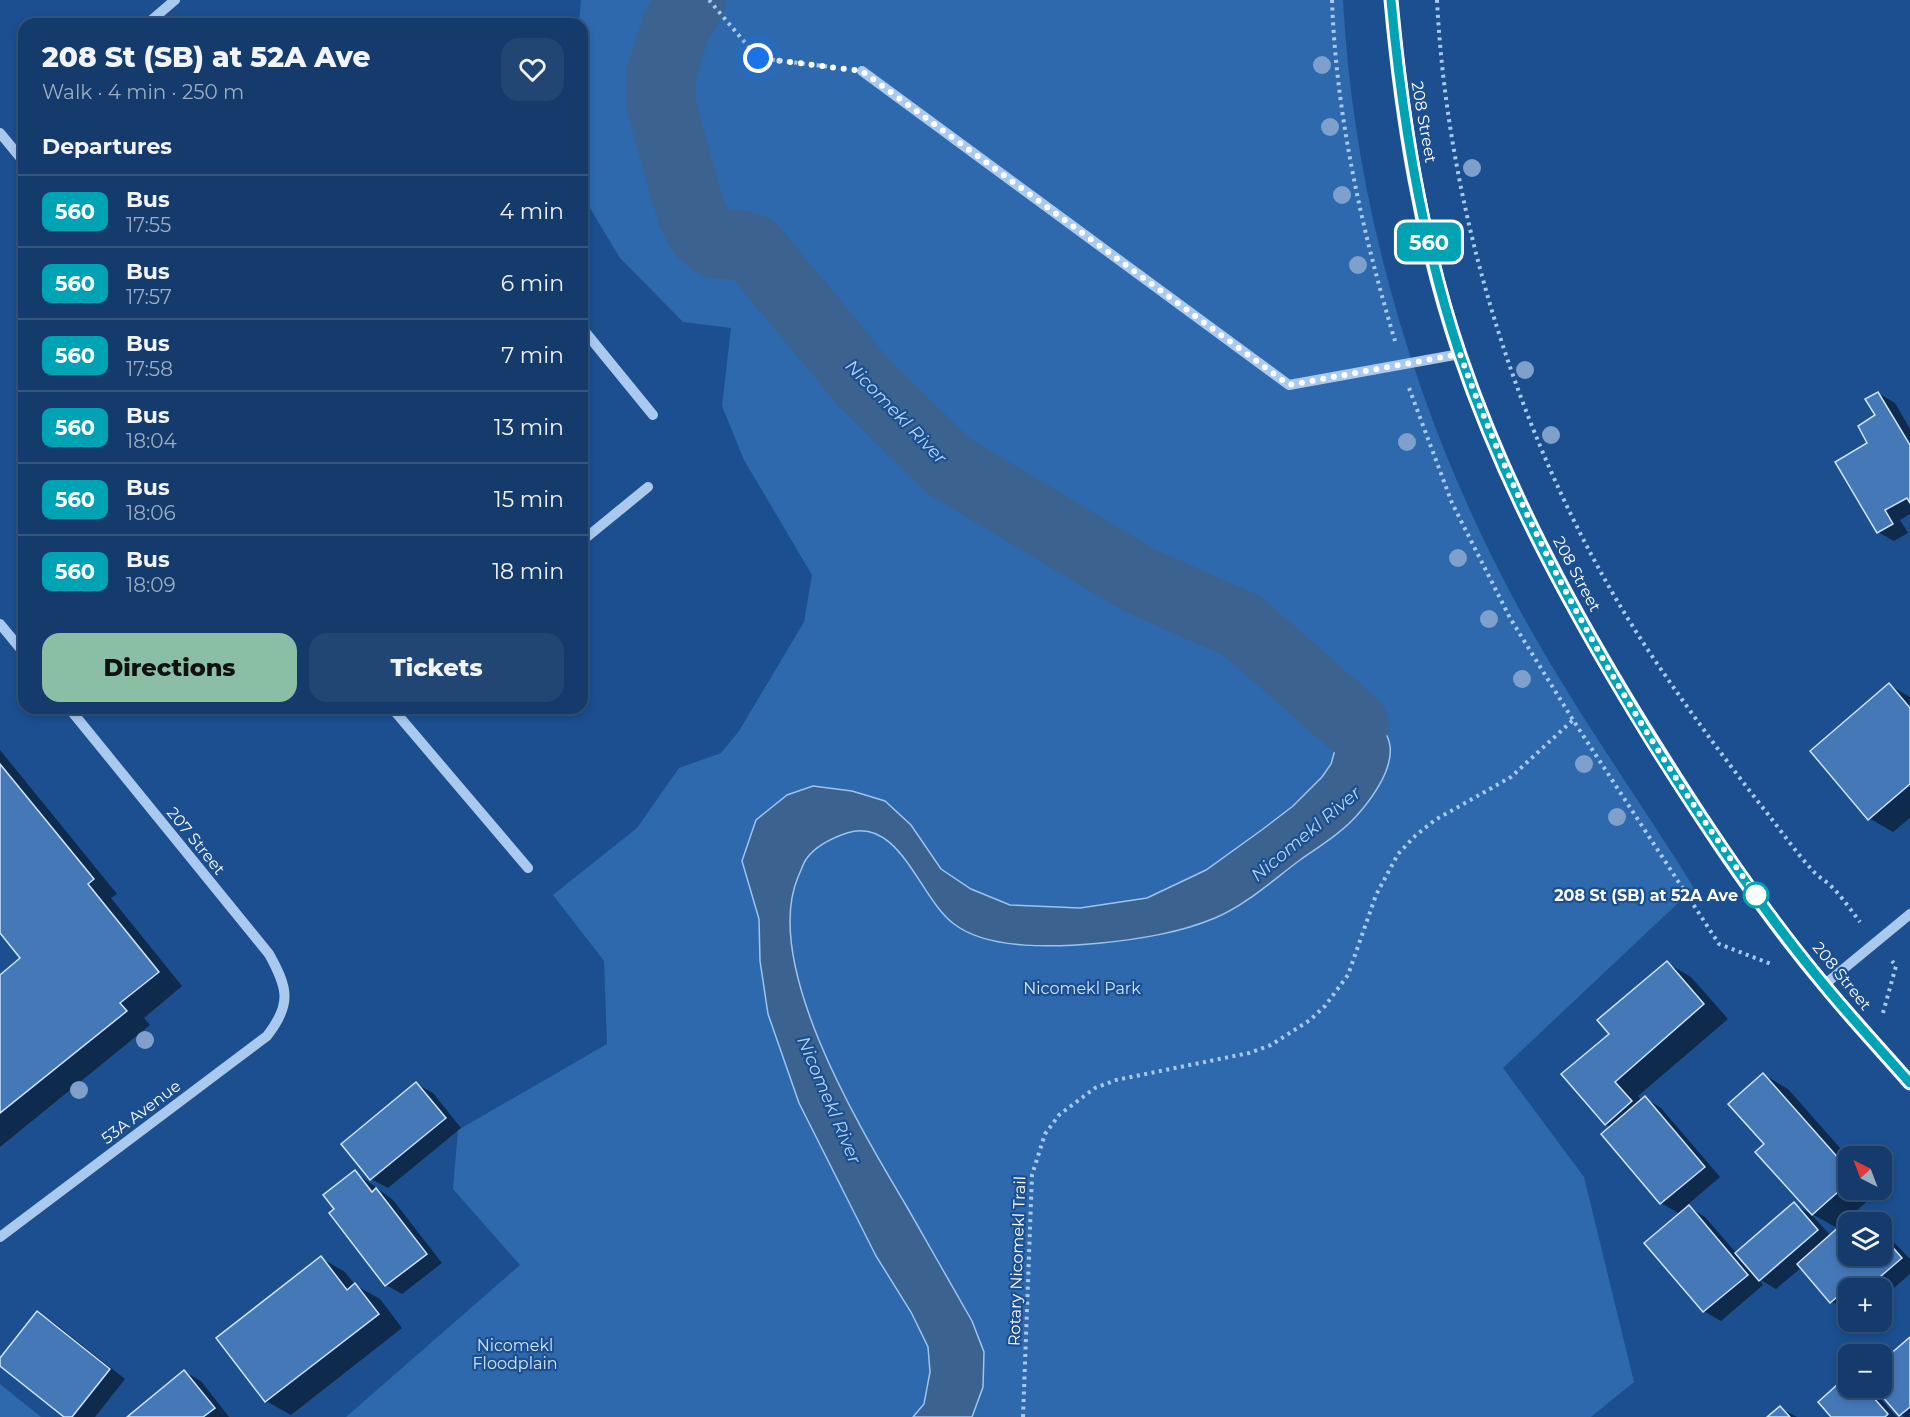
<!DOCTYPE html>
<meta charset="utf-8">
<style>
body{margin:0;font-family:Montserrat,sans-serif;background:#214673;color:#f1f3f6;height:100vh;display:flex;flex-direction:column;font-size:22px;white-space:nowrap}
*{box-sizing:border-box;margin:0}
p{font-size:20px;color:#9dadc1}
.icon{flex:none;width:33px;height:33px;fill:none;stroke:currentColor;stroke-width:2;stroke-linecap:round;stroke-linejoin:round}
.map{position:relative;flex:1;overflow:hidden}
.drawer{position:absolute;left:18px;top:18px;width:570px;height:696px;display:flex;flex-direction:column;background:#143b6b;border-radius:18px;box-shadow:0 3px 9px #0003,0 0 0 2px #33557e}
.drawer>*{flex:none}
.badge{padding:0 12px;border-radius:9px;font-size:21px;line-height:39px}
.needle{width:39px;rotate:318deg}
.tools{position:absolute;left:1838px;top:1146px;display:grid;gap:12px}
.tools a{display:grid;place-items:center;width:54px;height:54px;border-radius:12px;background:#143b6b;box-shadow:0 3px 9px #0003,0 0 0 2px #33557e;font-size:30px}
.you{position:absolute;width:30px;height:30px;margin:-15px;border:4px solid #fff;border-radius:50%;background:#1a73e8;box-shadow:0 0 0 9px #1a73e833}
.map>.badge{position:absolute;translate:-50% -50%;box-shadow:0 0 0 3px #fff}
h2{padding:0 24px;font-size:22px;line-height:54px}
.round{display:grid;place-items:center;flex:none;width:63px;height:63px;border-radius:18px;background:#214673}
.summary{display:flex;align-items:center;justify-content:space-between;height:102px;padding:0 24px}
h1{font-size:28px;font-weight:800;line-height:45px}
.primary-button{display:flex;gap:12px;margin-top:auto;padding:12px 24px}
.primary-button a{flex:1;height:69px;border-radius:18px;background:#8abfa5;color:#111;font-size:24px;font-weight:800;line-height:69px;text-align:center}
.primary-button a+a{background:#214673;color:#f1f3f6}
ul{padding:0;list-style:none}
li{display:flex;align-items:center;gap:18px;height:72px;padding:0 24px;border-top:2px solid #33557e}
li div{flex:1}
li b{display:block;font-size:22px}
li em{font-style:normal}
li .badge{min-width:66px;font-weight:700;text-align:center}
.map>svg:first-child{display:block}
.green{fill:#2e69ad}
.water{fill:#3c6290;stroke:#9cc4f0;stroke-width:1.5}
.shadow{fill:#0007}
.lines{fill:none;stroke-linecap:round;stroke-linejoin:round}
.river{stroke:#3c6290;stroke-width:69}
.building{fill:#4478b7;stroke:#cfe3fa;stroke-width:1.5}
.path{stroke:#a9c9ee;stroke-width:4;stroke-dasharray:3 4.5;stroke-linecap:butt}
.minor{stroke:#a9c9ee;stroke-width:10}
.major{stroke:#f0f6ff;stroke-width:15}
.tree{fill:#7ea0ca}
.line-casing{stroke:#fff;stroke-width:14}
.line{stroke:#00a3b4;stroke-width:9}
.walk{stroke:#fff;stroke-width:6;stroke-dasharray:0 10.8}
.stop-dot{fill:#fff;stroke:#00a3b4;stroke-width:3}
.labels{text-anchor:middle;dominant-baseline:central;stroke-width:4.5;stroke-linejoin:round;paint-order:stroke}
.street-label{font-size:16px;fill:#fff;stroke:#1b4f8f}
.stop-label{font-size:16px;font-weight:bold;fill:#fff;stroke:#1b4f8f;text-anchor:end}
.park-label{font-size:16px;fill:#cfe3fa;stroke:#1b4f8f}
.water-label{font-size:18px;font-style:italic;fill:#b5d3f5;stroke:#1b4f8f}
</style>
<div class="map">
<svg width="1910" height="1417" viewBox="0 0 1910 1417">
<rect width="100%" height="100%" fill="#1b4f8f"/>
<g class="green">
<path d="M581,0H1343C1354,209 1417,420 1516,603C1569,702 1635,793 1694,888L1503,1068L1584,1177L1634,1382L1591,1417H346L520,1265L453,1189L458,1130L607,1044L604,961L553,895L637,828L679,768L721,753L739,731L804,622L812,575L744,460L722,406L731,328L683,322L620,258L584,198L582,24H579Z"/>
<polygon points="0,1384 41,1417 0,1417"/>
</g>
<path class="water" d="M1288,658C1314,676 1386,712 1390,746C1393,769 1373,797 1359,813C1343,832 1320,846 1300,860C1273,880 1246,905 1215,918C1179,933 1140,939 1101,943C1059,947 989,951 954,924C919,898 900,816 847,833C832,838 816,846 807,858C803,863 801,871 798,877C761,966 862,1131 907,1207C929,1245 950,1283 972,1321L984,1352L983,1387L972,1417H913L924,1404L930,1372L928,1347L911,1312L876,1256L799,1103L768,1014L760,961L759,919L742,861L756,820L787,795L813,786L852,791L885,801L911,825L941,869L971,889L1010,905L1080,908L1147,898L1206,870L1263,829L1293,806L1322,777L1331,764L1335,750L1329,735L1321,723L1262,675Z"/>
<g class="shadow">
<polygon points="1878,393 1895,403 1910,429 1910,514 1900,520 1908,533 1894,541 1878,532 1869,443 1877,415"/>
<polygon points="1889,685 1910,697 1910,818 1893,832 1869,818"/>
<polygon points="0,750 117,894 111,898 182,986 144,1018 150,1025 0,1147 0,977 23,958 0,931"/>
<polygon points="1667,963 1691,977 1728,1019 1638,1096 1642,1101 1645,1098 1661,1108 1720,1177 1686,1206 1705,1217 1737,1254 1794,1204 1811,1214 1831,1236 1839,1229 1812,1214 1766,1144 1764,1075 1788,1089 1848,1157 1848,1190 1878,1191 1849,1218 1857,1222 1848,1222 1848,1256 1881,1256 1881,1229 1910,1259 1910,1274 1881,1299 1881,1288 1848,1288 1848,1311 1831,1301 1802,1267 1776,1289 1759,1279 1763,1285 1721,1321 1704,1311 1646,1243 1680,1214 1661,1203 1603,1134 1611,1127 1605,1124 1611,1034"/>
<polygon points="416,1084 433,1093 461,1128 388,1188 371,1179 343,1144"/>
<polygon points="355,1172 393,1200 442,1263 402,1294 386,1285 336,1209"/>
<polygon points="321,1258 345,1272 355,1285 380,1299 402,1328 291,1415 266,1401"/>
<polygon points="37,1313 53,1322 125,1379 95,1417 67,1417 0,1364 0,1360"/>
<polygon points="1910,1339 1910,1417 1904,1417 1877,1388 1881,1388 1881,1364"/>
<polygon points="185,1372 201,1381 229,1417 129,1417"/>
<polygon points="1848,1377 1848,1388 1871,1388 1897,1417 1833,1417"/>
<polygon points="1780,1408 1797,1417 1769,1417"/>
</g>
<g class="lines">
<polyline class="river" points="692,0 676,27 661,74 661,104 691,213 703,234 716,244 741,245 753,249 865,384 950,467 1139,580 1242,626 1354,724"/>
</g>
<g class="building">
<polygon points="1878,392 1910,445 1910,503 1907,498 1885,510 1893,524 1877,533 1835,462 1867,443 1858,426 1875,415 1865,399"/>
<polygon points="1889,683 1910,708 1910,784 1868,820 1810,751"/>
<polygon points="0,764 94,879 88,884 159,972 120,1003 127,1011 0,1113 0,975 20,958 0,933"/>
<polygon points="1667,961 1704,1004 1615,1082 1632,1101 1605,1125 1561,1074 1609,1034 1597,1020"/>
<polygon points="1763,1073 1848,1169 1848,1183 1812,1215 1755,1152 1764,1144 1728,1104"/>
<polygon points="416,1082 446,1118 370,1180 341,1144"/>
<polygon points="1645,1096 1705,1167 1660,1204 1601,1134"/>
<polygon points="355,1170 372,1192 376,1188 427,1254 385,1286 329,1213 334,1209 323,1195"/>
<polygon points="1794,1202 1818,1230 1759,1281 1735,1253"/>
<polygon points="1689,1205 1748,1275 1703,1312 1644,1243"/>
<polygon points="1850,1217 1855,1222 1848,1222 1848,1256 1881,1256 1881,1234 1902,1258 1867,1288 1848,1288 1848,1298 1843,1292 1830,1303 1797,1264"/>
<polygon points="321,1256 347,1290 355,1283 379,1314 265,1402 216,1338"/>
<polygon points="37,1311 110,1369 72,1417 64,1417 0,1366 0,1358"/>
<polygon points="1910,1337 1910,1407 1899,1416 1875,1388 1881,1388 1881,1362"/>
<polygon points="184,1370 215,1408 203,1417 127,1417"/>
<polygon points="1848,1375 1848,1388 1865,1388 1888,1414 1885,1417 1831,1417 1818,1402"/>
<polygon points="1780,1406 1790,1417 1767,1417"/>
</g>
<g class="lines">
<g class="path">
<polyline points="709,0 758,58 839,68"/>
<path d="M1332,0C1336,115 1362,231 1395,341"/>
<path d="M1437,0C1448,223 1527,471 1652,656C1687,708 1724,758 1763,808C1780,829 1796,853 1815,873C1820,878 1826,881 1831,886C1842,897 1851,910 1860,922"/>
<polyline points="1409,388 1452,503 1510,618 1573,720 1719,944 1771,964"/>
<polyline points="1883,1013 1896,966 1892,961"/>
<polyline points="1023,1417 1032,1175 1045,1134 1059,1115 1095,1088 1116,1080 1249,1053 1271,1045 1310,1020 1325,1006 1348,975 1376,895 1398,854 1415,836 1435,820 1511,777 1573,720"/>
</g>
<g class="minor">
<polyline points="147,24 175,0"/>
<polyline points="862,71 1289,385 1460,354"/>
<polyline points="0,133 24,162"/>
<polyline points="582,328 653,415"/>
<polyline points="582,541 648,487"/>
<polyline points="0,624 24,653"/>
<polyline points="392,708 528,868"/>
<polyline points="1824,985 1910,914"/>
<path d="M0,1237L267,1036C292,1004 288,988 269,954L69,708"/>
</g>
<path class="major" d="M1391,0C1402,120 1421,241 1460,355C1507,493 1578,622 1655,745C1707,828 1762,911 1825,986C1852,1019 1882,1051 1910,1083"/>
</g>
<g class="tree">
<circle cx="1322" cy="65" r="9"/>
<circle cx="1330" cy="127" r="9"/>
<circle cx="1472" cy="168" r="9"/>
<circle cx="1342" cy="195" r="9"/>
<circle cx="1358" cy="265" r="9"/>
<circle cx="1525" cy="370" r="9"/>
<circle cx="1551" cy="435" r="9"/>
<circle cx="1407" cy="442" r="9"/>
<circle cx="1458" cy="558" r="9"/>
<circle cx="1489" cy="619" r="9"/>
<circle cx="1522" cy="679" r="9"/>
<circle cx="1584" cy="764" r="9"/>
<circle cx="1617" cy="817" r="9"/>
<circle cx="145" cy="1040" r="9"/>
<circle cx="79" cy="1090" r="9"/>
</g>
<g class="lines">
<g class="line-casing">
<path id="line" d="M1391,0C1402,120 1422,241 1460,355C1506,491 1576,618 1651,740C1704,824 1761,909 1825,986C1852,1019 1882,1051 1910,1083"/>
</g>
<use href="#line" class="line"/>
<path class="walk" d="M758,58L862,71L1289,385L1460,354C1531,550 1635,726 1756,895"/>
</g>
<circle class="stop-dot" cx="1756" cy="895" r="12"/>
<g class="labels">
<g class="street-label">
<text transform="translate(1424 122) rotate(80)">208 Street</text>
<text transform="translate(1577 574) rotate(62)">208 Street</text>
<text transform="translate(196 841) rotate(51)">207 Street</text>
<text transform="translate(1842 976) rotate(51)">208 Street</text>
<text transform="translate(141 1112) rotate(-37)">53A Avenue</text>
<text transform="translate(1017 1261) rotate(-88)">Rotary Nicomekl Trail</text>
</g>
<g class="stop-label">
<text x="1738" y="895">208 St (SB) at 52A Ave</text>
</g>
<g class="park-label">
<text x="1082" y="988">Nicomekl Park</text>
<text x="515" y="1345">Nicomekl<tspan x="515" dy="18">Floodplain</tspan></text>
</g>
<g class="water-label">
<text transform="translate(896 412) rotate(46)">Nicomekl River</text>
<text transform="translate(1306 834) rotate(-40)">Nicomekl River</text>
<text transform="translate(829 1100) rotate(67)">Nicomekl River</text>
</g>
</g>
</svg>
<div class="tools">
<a><svg class="needle" viewBox="-14 -14 28 28"><path d="M0-13l5 13h-10z" fill="#e53935"/><path d="M0 13l5-13h-10z" fill="#9dadc1"/></svg></a>
<a><svg class="icon" aria-label="layers" viewBox="0 0 24 24"><path d="M12 4l9 5-9 5-9-5zM3 14l9 5 9-5"/></svg></a>
<a>+</a>
<a>−</a>
</div>
<div class="you" style="left:758px;top:58px"></div>
<b class="badge" style="left:1429px;top:242px;background:#00a3b4;color:#fff">560</b>
<section class="drawer">
<div class="summary"><div><h1>208 St (SB) at 52A Ave</h1><p>Walk · 4 min · 250 m</p></div><a class="round"><svg class="icon" aria-label="heart" viewBox="0 0 24 24"><path d="M12 20l-8-8c-3-5 5-10 8-4 3-6 11-1 8 4z"/></svg></a></div>
<h2>Departures</h2>
<ul>
<li><span class="badge" style="background:#00a3b4;color:#fff">560</span><div><b>Bus</b><p>17:55</p></div><em>4 min</em></li>
<li><span class="badge" style="background:#00a3b4;color:#fff">560</span><div><b>Bus</b><p>17:57</p></div><em>6 min</em></li>
<li><span class="badge" style="background:#00a3b4;color:#fff">560</span><div><b>Bus</b><p>17:58</p></div><em>7 min</em></li>
<li><span class="badge" style="background:#00a3b4;color:#fff">560</span><div><b>Bus</b><p>18:04</p></div><em>13 min</em></li>
<li><span class="badge" style="background:#00a3b4;color:#fff">560</span><div><b>Bus</b><p>18:06</p></div><em>15 min</em></li>
<li><span class="badge" style="background:#00a3b4;color:#fff">560</span><div><b>Bus</b><p>18:09</p></div><em>18 min</em></li>
</ul>
<div class="primary-button"><a>Directions</a><a>Tickets</a></div>
</section>
</div>
